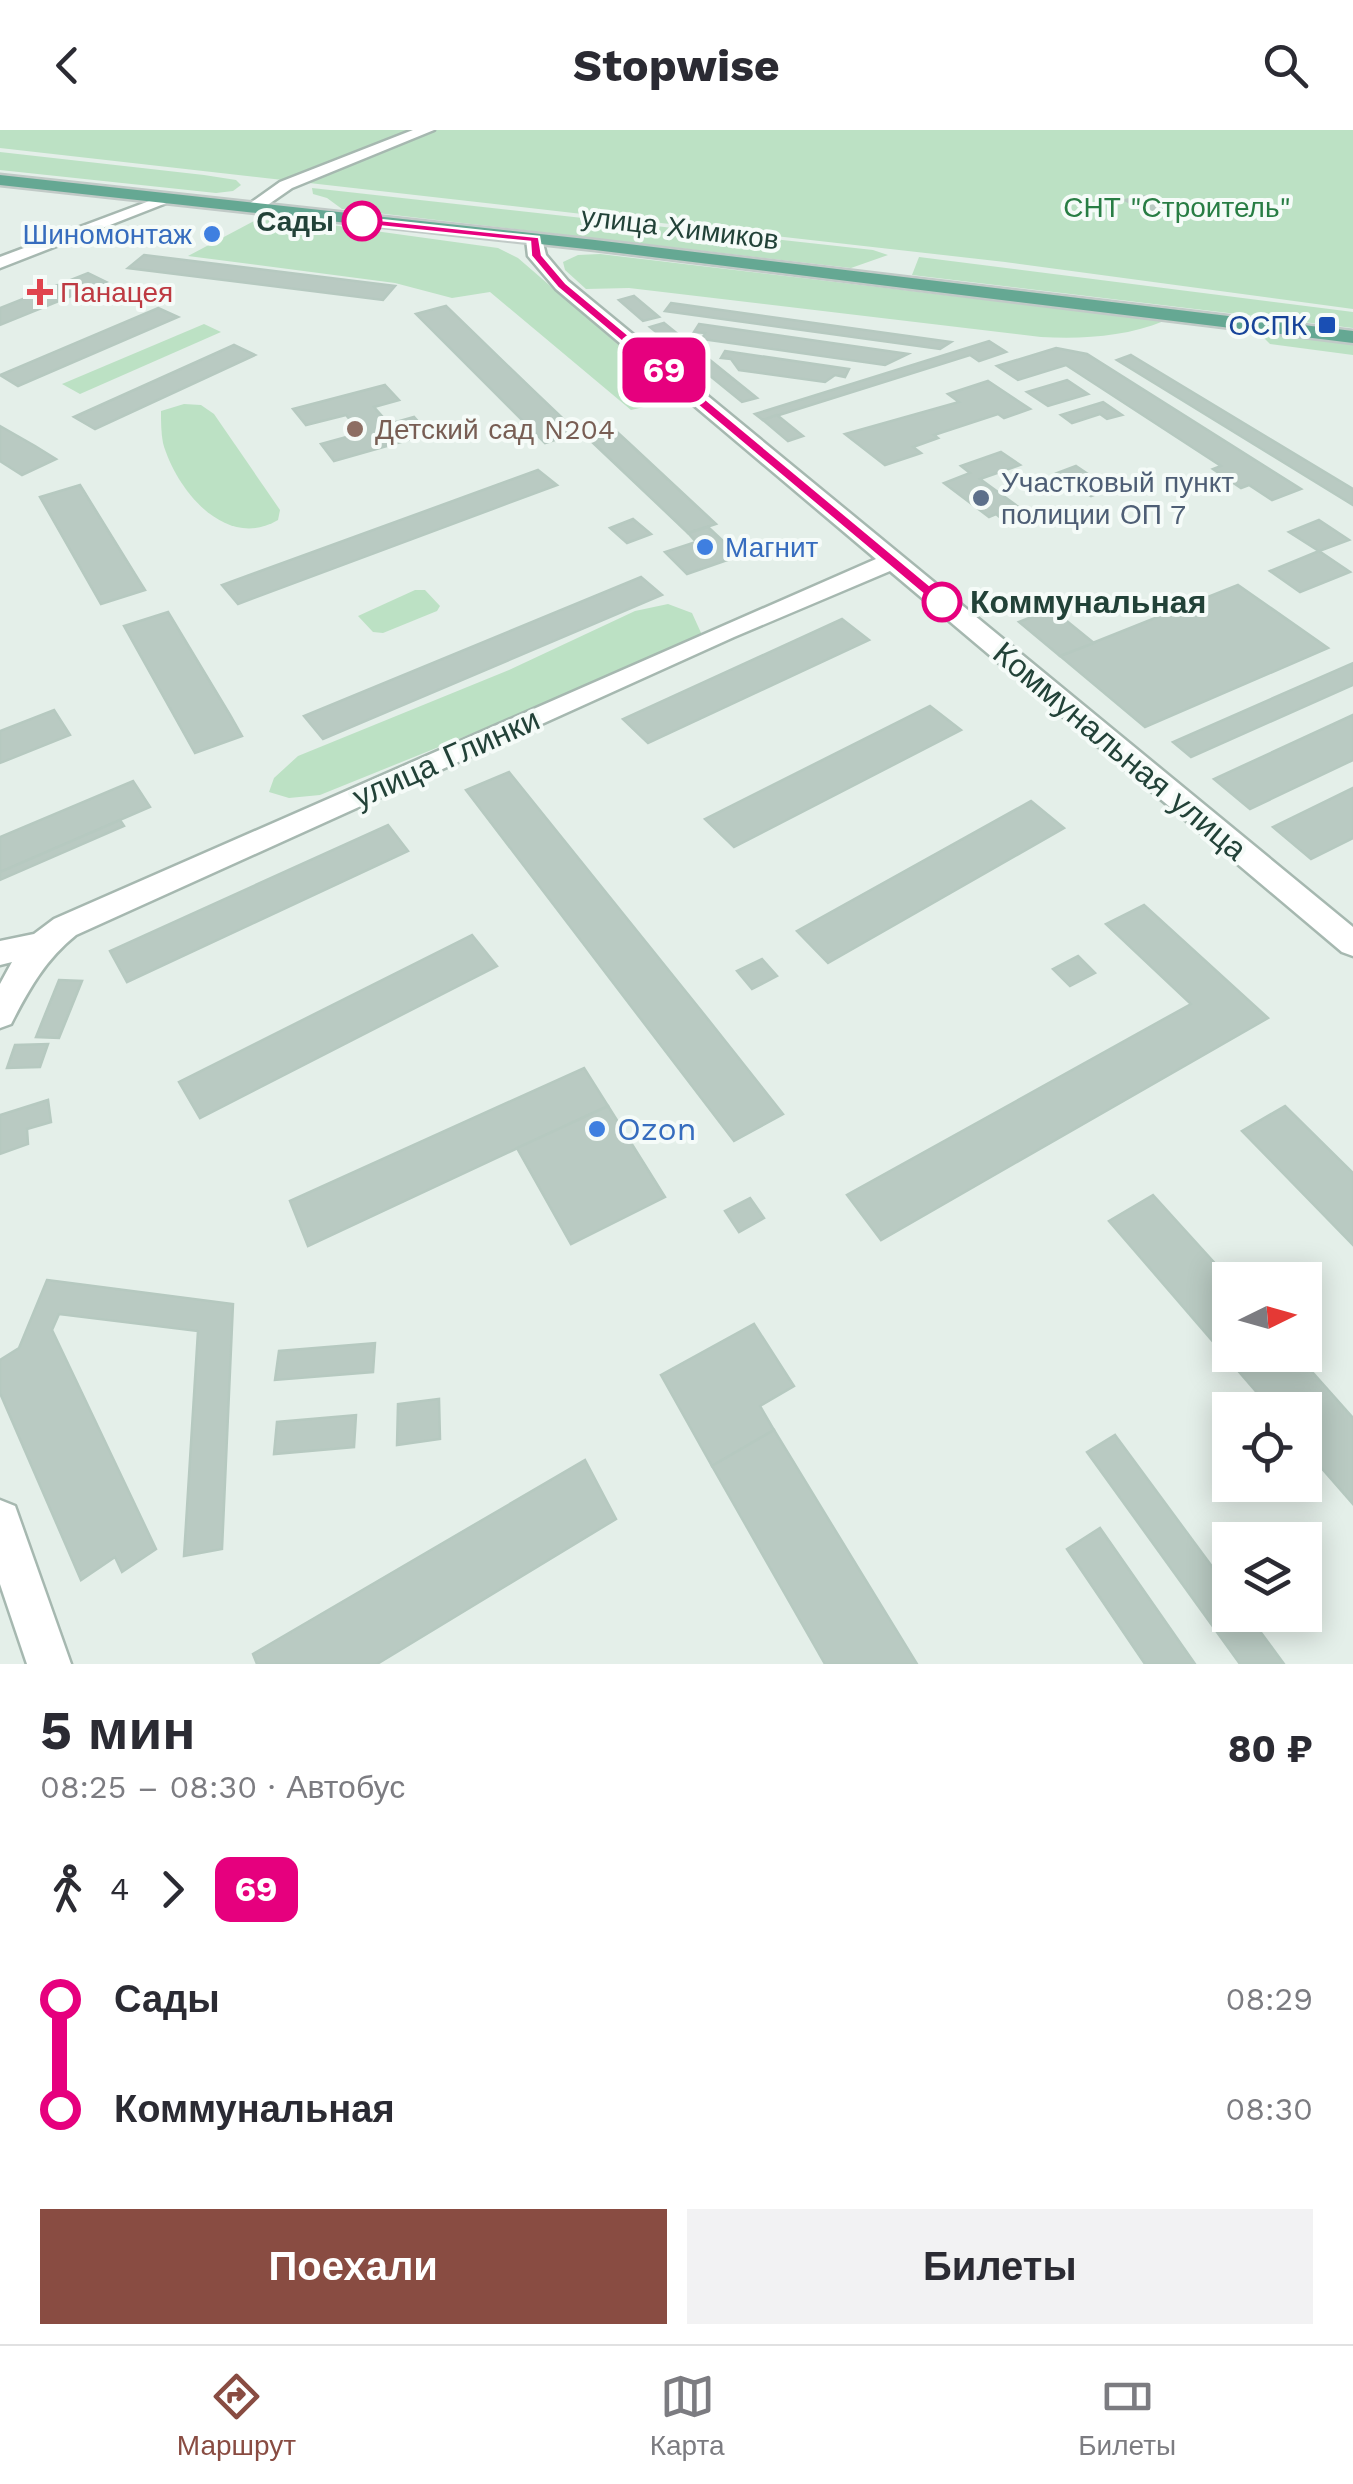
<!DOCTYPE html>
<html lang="ru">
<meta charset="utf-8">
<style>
body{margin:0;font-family:"Work Sans",sans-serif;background:#f2f2f3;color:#2b2b33;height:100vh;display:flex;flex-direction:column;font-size:38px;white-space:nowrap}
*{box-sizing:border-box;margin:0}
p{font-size:32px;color:#7c7c81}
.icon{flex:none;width:55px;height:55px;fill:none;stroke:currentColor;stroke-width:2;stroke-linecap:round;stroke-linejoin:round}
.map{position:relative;height:1534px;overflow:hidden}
.details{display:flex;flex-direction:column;background:#fff;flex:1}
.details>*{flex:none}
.badge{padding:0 20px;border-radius:15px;font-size:35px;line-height:65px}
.needle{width:65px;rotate:85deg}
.buttons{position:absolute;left:1212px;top:1132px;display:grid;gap:20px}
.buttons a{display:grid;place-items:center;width:110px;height:110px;border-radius:0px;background:#fff;box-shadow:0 5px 25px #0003;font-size:50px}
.map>.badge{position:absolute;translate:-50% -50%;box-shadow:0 0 0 5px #fff}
.legs{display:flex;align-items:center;gap:15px;height:110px;padding:0 40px;font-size:32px}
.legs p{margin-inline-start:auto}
.headline{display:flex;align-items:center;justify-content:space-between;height:170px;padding:0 40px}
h1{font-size:55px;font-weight:700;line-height:75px}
.primary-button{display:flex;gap:20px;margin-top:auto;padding:20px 40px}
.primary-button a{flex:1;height:115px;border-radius:0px;background:#894c42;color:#fff;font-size:40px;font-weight:700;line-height:115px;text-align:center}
.primary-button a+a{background:#f2f2f3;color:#2b2b33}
ul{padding:0 40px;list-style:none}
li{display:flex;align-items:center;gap:35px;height:110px;font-size:38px}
li i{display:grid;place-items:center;width:15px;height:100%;margin:0 12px;background:currentColor}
li i::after{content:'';width:25px;height:25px;margin:-12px;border:8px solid;border-radius:50%;background:#fff}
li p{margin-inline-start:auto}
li:first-child i{background:linear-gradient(#0000 50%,currentColor 0)}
li:last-child i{background:linear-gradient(currentColor 50%,#0000 0)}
header{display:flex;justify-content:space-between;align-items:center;height:130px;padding:0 40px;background:#fff;font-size:45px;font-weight:700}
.menu{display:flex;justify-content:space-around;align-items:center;height:140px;border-top:2px solid #e1e1e2;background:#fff;font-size:28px;color:#7c7c81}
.menu a{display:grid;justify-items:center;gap:5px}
.menu .active{color:#894c42}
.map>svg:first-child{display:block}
.green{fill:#bce1c4}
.building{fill:#b9cac2;stroke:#b6c9c0;stroke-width:2.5}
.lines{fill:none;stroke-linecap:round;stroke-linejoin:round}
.minor-casing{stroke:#a6b8b0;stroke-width:5}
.major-casing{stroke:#c1cac7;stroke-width:5}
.minor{fill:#fff;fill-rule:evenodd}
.major{fill:#65a893;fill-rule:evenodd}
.line-1{fill:#e6007e;stroke:#fff;stroke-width:2.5}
.stop-1-dot{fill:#fff;stroke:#e6007e;stroke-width:5}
.shop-dot{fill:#3f7fe0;stroke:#f5fbf8;stroke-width:4}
.health-dot{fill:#e0444e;stroke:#f5fbf8;stroke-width:4}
.transit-dot{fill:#1a4fb4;stroke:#f5fbf8;stroke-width:4}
.education-dot{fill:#8d6e63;stroke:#f5fbf8;stroke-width:4}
.service-dot{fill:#5c6f8a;stroke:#f5fbf8;stroke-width:4}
.labels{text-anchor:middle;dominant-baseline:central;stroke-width:8;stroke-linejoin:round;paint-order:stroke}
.far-park-label{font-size:28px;fill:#287d44;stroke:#f5fbf8}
.far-stop-label{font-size:28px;font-weight:bold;fill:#224238;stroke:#f5fbf8;text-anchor:end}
.far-street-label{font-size:28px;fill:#224238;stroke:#f5fbf8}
.far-shop-label{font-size:28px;fill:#366cbe;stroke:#f5fbf8;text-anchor:end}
.far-health-label{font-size:28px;fill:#be3a42;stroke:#f5fbf8;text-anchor:start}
.far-transit-label{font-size:28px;fill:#164399;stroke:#f5fbf8;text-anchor:end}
.far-education-label{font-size:28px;fill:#785e54;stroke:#f5fbf8;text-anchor:start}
.far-service-label{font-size:28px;fill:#4e5e75;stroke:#f5fbf8;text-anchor:start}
.stop-label{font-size:32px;font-weight:bold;fill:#224238;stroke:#f5fbf8;text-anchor:start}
.street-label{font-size:32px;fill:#224238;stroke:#f5fbf8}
.shop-label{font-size:32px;fill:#366cbe;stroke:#f5fbf8;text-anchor:start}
</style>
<header><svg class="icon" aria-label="back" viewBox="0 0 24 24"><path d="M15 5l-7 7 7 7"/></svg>Stopwise<svg class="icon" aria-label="search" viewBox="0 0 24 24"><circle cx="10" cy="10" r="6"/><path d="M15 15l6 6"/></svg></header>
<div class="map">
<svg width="1353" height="1534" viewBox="0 0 1353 1534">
<rect width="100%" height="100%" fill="#e4efe9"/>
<g class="green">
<polygon points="0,0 1353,0 1353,179 1005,132 0,18"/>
<polygon points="0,22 204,45 236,50 241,55 233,61 216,63 0,40"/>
<polygon points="312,58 873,120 888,125 851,138 342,79 327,68 313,64"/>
<polygon points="288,89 498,118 518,128 673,262 674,270 631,280 490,162 452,168 395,153 188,126 254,91"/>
<path d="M600,124L1164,191C1124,207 1084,209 1041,207L629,158L586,159L565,140L563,132L578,125Z"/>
<polygon points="919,127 1353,182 1353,198 912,145"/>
<polygon points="204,194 221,202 80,264 62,254"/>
<polygon points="1258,202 1353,213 1353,225 1270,214"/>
<path d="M184,274L201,275L214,284L280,380L278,390C226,421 176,360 163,313C161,303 161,291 161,281Z"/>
<polygon points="415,460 425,460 440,476 437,481 383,503 373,502 358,486"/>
<polygon points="668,474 692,483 702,505 602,551 320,665 289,668 269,662 274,648 298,626 509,540 635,481"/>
</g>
<g class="building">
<polygon points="1145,66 1166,77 1146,82 1125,70"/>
<polygon points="144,125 395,156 383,170 128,138"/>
<polygon points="88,143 106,152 0,195 0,178"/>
<polygon points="634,166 659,187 643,191 619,170"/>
<polygon points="671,173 951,212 940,219 665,181"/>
<polygon points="446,176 537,264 578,303 545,313 416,184"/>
<polygon points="158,178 178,187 18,256 0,245"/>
<polygon points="664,193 757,268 742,272 650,197"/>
<polygon points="699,194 908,224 885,235 702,209 705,203 694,202"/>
<polygon points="989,211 1006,222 979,231 970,225 763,290 755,284"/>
<polygon points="234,215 255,225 95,299 74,287"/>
<polygon points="1056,218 1087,224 1301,359 1272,370 1249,355 1241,358 1213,339 1221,336 1066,235 1018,250 997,236"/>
<polygon points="725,221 849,239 845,247 835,245 825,252 739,240 731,229 721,228"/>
<polygon points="1131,225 1353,359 1353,375 1117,230"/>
<polygon points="1067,250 1088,264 1048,276 1027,262"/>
<polygon points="988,251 1030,279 1004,288 998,284 934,305 938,308 913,317 921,323 885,335 845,304 959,272 948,264"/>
<polygon points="385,255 399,270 374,277 389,294 414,287 429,304 334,331 321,314 361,303 346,285 306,295 293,279"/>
<polygon points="1103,272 1122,285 1107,289 1100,284 1072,293 1061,285"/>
<polygon points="777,285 803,306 788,311 763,290"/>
<polygon points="0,296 35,316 56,329 22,345 0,331"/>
<polygon points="617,302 629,313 716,394 688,403 590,310"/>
<polygon points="1001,322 1020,335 980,349 1024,381 1002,389 996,384 989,387 944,353 970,343 961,336"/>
<polygon points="1076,336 1110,359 1091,366 1057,343"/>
<polygon points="538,340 557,355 238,474 222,455"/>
<polygon points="80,355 138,449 145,460 101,474 40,367"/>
<polygon points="633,389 651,404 627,413 610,398"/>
<polygon points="1319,390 1349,410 1319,421 1289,402"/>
<polygon points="708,397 739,426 687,444 665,422 696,412 688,403"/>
<polygon points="1319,421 1350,442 1300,462 1270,441"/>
<polygon points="641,447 662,465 323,609 304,586"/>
<polygon points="1238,455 1328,518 1145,597 1060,526"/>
<polygon points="1052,479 1094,513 1060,526 1019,492"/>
<polygon points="168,482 230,585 242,606 195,623 124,496"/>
<polygon points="842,489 869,510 648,613 623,589"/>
<polygon points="1353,533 1353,555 1191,627 1173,612"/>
<polygon points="930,576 961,600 734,717 705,689"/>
<polygon points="54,580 70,605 0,633 0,601"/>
<polygon points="1353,585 1353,630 1250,679 1214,649"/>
<polygon points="509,642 703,883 783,984 734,1011 466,660"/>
<polygon points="133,651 150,677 0,742 0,707"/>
<polygon points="1353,658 1353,708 1311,729 1273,697"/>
<polygon points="1031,671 1064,698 828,833 797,801"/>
<polygon points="120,690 124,696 0,750 0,742"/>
<polygon points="388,695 408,721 127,852 110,821"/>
<polygon points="1144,775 1268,888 881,1110 847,1065 1191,874 1106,794"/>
<polygon points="472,805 497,836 200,988 179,952"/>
<polygon points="1078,826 1095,843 1070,856 1053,839"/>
<polygon points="762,829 777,846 752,859 737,841"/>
<polygon points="59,850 82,851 59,908 36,907"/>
<polygon points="48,914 40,937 7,938 15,915"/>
<polygon points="584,938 608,976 308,1116 290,1071"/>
<polygon points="48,970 51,992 27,999 28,1014 0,1024 0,985"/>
<polygon points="608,976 665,1067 571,1114 517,1018"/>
<polygon points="1285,976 1353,1043 1353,1115 1242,1001"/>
<polygon points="1153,1065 1230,1150 1230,1225 1297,1225 1353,1288 1353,1374 1305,1319 1305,1280 1272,1280 1109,1091"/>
<polygon points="750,1068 764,1088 739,1102 725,1081"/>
<polygon points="47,1150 233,1174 222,1419 184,1426 198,1201 59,1184 52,1200 156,1419 122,1442 115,1427 81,1450 0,1263 0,1230 19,1218"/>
<polygon points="754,1194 794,1256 760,1276 774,1300 712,1336 661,1245"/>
<polygon points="375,1213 373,1242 275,1250 279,1221"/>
<polygon points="439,1269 440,1309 397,1315 398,1274"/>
<polygon points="356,1285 354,1317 274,1324 277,1292"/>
<polygon points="774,1300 860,1441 917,1534 825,1534 712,1336"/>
<polygon points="1115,1305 1230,1461 1230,1485 1248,1485 1284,1534 1240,1534 1087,1322"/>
<polygon points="585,1330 616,1389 377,1534 257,1534 253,1524"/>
<polygon points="1100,1398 1195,1534 1145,1534 1067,1419"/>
</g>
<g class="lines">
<g class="minor-casing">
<g id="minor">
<polygon points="413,0 434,0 292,58 256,83 242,79 280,52"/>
<polygon points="160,67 174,70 0,138 0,127"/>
<path d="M535,104L541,105L546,125L568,151L1353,797V826L1342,822L890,441L734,507L76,805C45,830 29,859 11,894L0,898V854L12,832L0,835V811L34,804L54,789L876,429L556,159L528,126L526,109Z"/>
<polygon points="0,1370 15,1376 71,1534 27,1534 0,1454"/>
</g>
</g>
<g class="major-casing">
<polygon id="major" points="0,45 595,110 1353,201 1353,213 595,120 0,55"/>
</g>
<use href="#minor" class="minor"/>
<use href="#major" class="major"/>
</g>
<polygon class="line-1" points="362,88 539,107 542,125 566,153 950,472 936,475 558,158 531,126 530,112 358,94"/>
<g class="stop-1-dot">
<circle cx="362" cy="91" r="18"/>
<circle cx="942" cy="472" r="18"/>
</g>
<g class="shop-dot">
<circle cx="212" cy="104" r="10"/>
<circle cx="705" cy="417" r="10"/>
<circle cx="597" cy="999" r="10"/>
</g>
<path class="health-dot" d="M35 147h10v10h10v10h-10v10h-10v-10h-10v-10h10z"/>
<rect class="transit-dot" x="1317" y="185" width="20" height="20" rx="5"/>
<circle class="education-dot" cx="355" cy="299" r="10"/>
<circle class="service-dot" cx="981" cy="368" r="10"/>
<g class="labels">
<g class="far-park-label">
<text x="1177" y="77">СНТ "Строитель"</text>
</g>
<g class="far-stop-label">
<text x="334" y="91">Сады</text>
</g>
<g class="far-street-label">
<text transform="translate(680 98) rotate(7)">улица Химиков</text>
</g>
<g class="far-shop-label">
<text x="192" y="104">Шиномонтаж</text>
<text x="725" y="417" text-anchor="start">Магнит</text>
</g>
<g class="far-health-label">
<text x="60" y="162">Панацея</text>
</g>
<g class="far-transit-label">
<text x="1307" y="195">ОСПК</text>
</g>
<g class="far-education-label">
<text x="375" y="299">Детский сад N204</text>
</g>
<g class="far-service-label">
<text x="1001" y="352">Участковый пункт<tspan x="1001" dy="32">полиции ОП 7</tspan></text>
</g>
<g class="stop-label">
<text x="970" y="472">Коммунальная</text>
</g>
<g class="street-label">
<text transform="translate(1120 621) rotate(40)">Коммунальная улица</text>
<text transform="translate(446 628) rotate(-24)">улица Глинки</text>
</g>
<g class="shop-label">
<text x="617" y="999">Ozon</text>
</g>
</g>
</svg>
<div class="buttons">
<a><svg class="needle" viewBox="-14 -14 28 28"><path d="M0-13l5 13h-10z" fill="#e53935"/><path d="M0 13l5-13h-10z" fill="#7c7c81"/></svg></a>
<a><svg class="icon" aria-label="locate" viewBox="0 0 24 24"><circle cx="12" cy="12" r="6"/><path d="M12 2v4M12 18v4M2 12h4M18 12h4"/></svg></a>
<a><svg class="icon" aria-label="layers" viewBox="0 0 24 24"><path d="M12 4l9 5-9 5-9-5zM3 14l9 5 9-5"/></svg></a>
</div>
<b class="badge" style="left:664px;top:240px;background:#e6007e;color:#fff">69</b>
</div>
<section class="details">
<div class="headline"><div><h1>5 мин</h1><p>08:25 – 08:30 · Автобус</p></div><b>80 ₽</b></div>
<div class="legs"><svg class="icon" aria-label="walk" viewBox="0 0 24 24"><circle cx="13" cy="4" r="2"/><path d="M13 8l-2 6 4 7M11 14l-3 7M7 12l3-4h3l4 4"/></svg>4<svg class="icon" aria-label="forward" viewBox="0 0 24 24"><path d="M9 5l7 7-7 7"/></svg><b class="badge" style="background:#e6007e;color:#fff">69</b></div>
<ul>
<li><i style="color:#e6007e"></i><b>Сады</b><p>08:29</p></li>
<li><i style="color:#e6007e"></i><b>Коммунальная</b><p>08:30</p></li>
</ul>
<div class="primary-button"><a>Поехали</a><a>Билеты</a></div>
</section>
<nav class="menu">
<a class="active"><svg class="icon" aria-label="directions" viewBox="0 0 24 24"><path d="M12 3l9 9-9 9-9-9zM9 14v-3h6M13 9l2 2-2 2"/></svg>Маршрут</a>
<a><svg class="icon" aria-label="map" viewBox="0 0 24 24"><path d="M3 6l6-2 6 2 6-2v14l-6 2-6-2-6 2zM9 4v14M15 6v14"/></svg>Карта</a>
<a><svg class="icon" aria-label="tickets" viewBox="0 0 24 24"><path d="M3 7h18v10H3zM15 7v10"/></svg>Билеты</a>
</nav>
